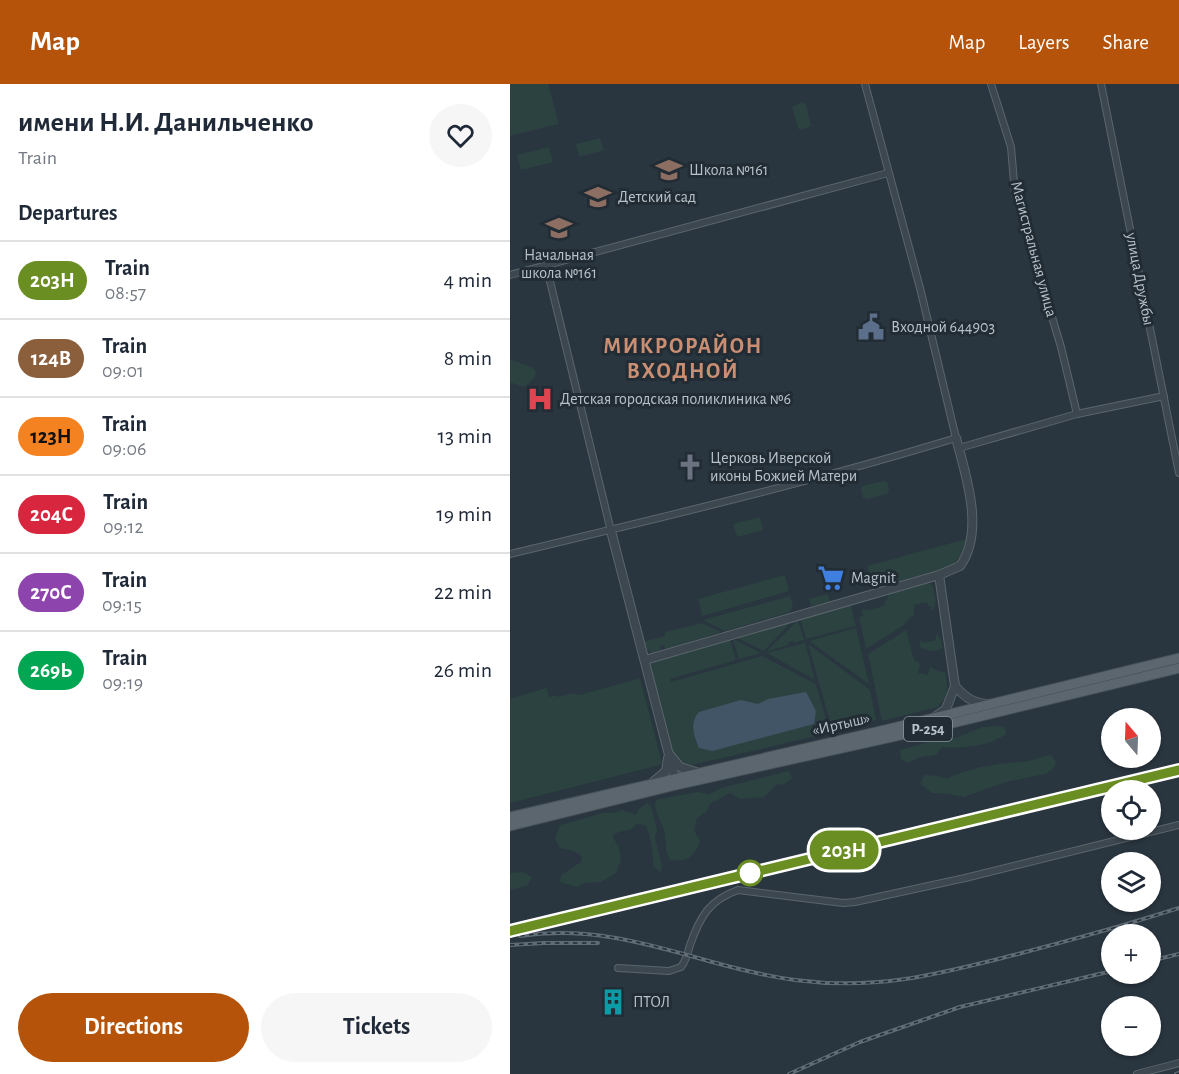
<!DOCTYPE html>
<meta charset="utf-8">
<style>
body{margin:0;font-family:"Alegreya Sans",sans-serif;background:#f6f6f7;color:#1f2937;height:100vh;display:flex;flex-direction:column;font-size:22px;white-space:nowrap}
*{box-sizing:border-box;margin:0}
p{font-size:20px;color:#747a83}
.icon{flex:none;width:33px;height:33px;fill:none;stroke:currentColor;stroke-width:2;stroke-linecap:round;stroke-linejoin:round}
.map{position:relative;flex:1;overflow:hidden}
.sheet{display:flex;flex-direction:column;background:#fff;width:510px}
.sheet>*{flex:none}
.badge{padding:0 12px;border-radius:20px;font-size:21px;line-height:39px}
.needle{width:39px;rotate:341deg}
.buttons{position:absolute;left:591px;top:624px;display:grid;gap:12px}
.buttons a{display:grid;place-items:center;width:60px;height:60px;border-radius:50%;background:#fff;box-shadow:0 2px 4px #0004;font-size:30px}
.map>.badge{position:absolute;translate:-50% -50%;box-shadow:0 0 0 3px #fff}
h2{padding:0 18px;font-size:22px;line-height:54px}
.round{display:grid;place-items:center;flex:none;width:63px;height:63px;border-radius:32px;background:#f6f6f7}
.overview{display:flex;align-items:center;justify-content:space-between;height:102px;padding:0 18px}
h1{font-size:28px;font-weight:600;line-height:45px}
.cta{display:flex;gap:12px;margin-top:auto;padding:12px 18px}
.cta a{flex:1;height:69px;border-radius:36px;background:#b45309;color:#fff;font-size:24px;font-weight:600;line-height:69px;text-align:center}
.cta a+a{background:#f6f6f7;color:#1f2937}
ul{padding:0;list-style:none}
li{display:flex;align-items:center;gap:18px;height:78px;padding:0 18px;border-top:2px solid #e0e1e3}
li div{flex:1}
li b{display:block;font-size:22px}
li em{font-style:normal}
li .badge{min-width:66px;font-weight:700;text-align:center}
header{display:flex;align-items:center;gap:36px;box-sizing:border-box;height:84px;padding:0 30px;background:#b45309;color:#fff}
header strong{font-size:28px}
nav{display:flex;gap:33px;margin-inline-start:auto;font-size:21px}
main{display:flex;flex:1;min-height:0}
.map>svg:first-child{display:block}
.green{fill:#2c4240}
.water{fill:#415566}
.lines{fill:none;stroke-linecap:round;stroke-linejoin:round}
.minor-casing{stroke:#5b656c;stroke-width:8}
.tertiary-casing{stroke:#5b656c;stroke-width:10}
.primary-casing{stroke:#465058;stroke-width:11}
.minor{stroke:#3d474f;stroke-width:6}
.tertiary{stroke:#3d474f;stroke-width:8}
.primary{stroke:#5b666f;stroke-width:9}
.rail-casing{stroke:#5f6b75;stroke-width:4}
.rail{stroke:#222c34;stroke-width:1.5;stroke-dasharray:4.5;stroke-linecap:butt}
.line-casing{stroke:#fff;stroke-width:14}
.line{stroke:#6b8e23;stroke-width:9}
.stop-dot{fill:#fff;stroke:#6b8e23;stroke-width:3}
.labels{text-anchor:middle;dominant-baseline:central;stroke-width:6;stroke-linejoin:round;paint-order:stroke}
.shield{fill:#222c34;stroke:#8c959c;stroke-width:1.5}
.shield-label{font-size:15px;font-weight:bold;fill:#b9c2c9}
.poi-label{font-size:16px;fill:#b9c2c9;stroke:#222c34;text-anchor:start}
.street-label{font-size:16px;fill:#b9c2c9;stroke:#222c34}
.district-label{font-size:22px;font-weight:bold;letter-spacing:1.5px;fill:#ca8e73;stroke:#222c34}
</style>
<header>
<strong>Map</strong>
<nav><a>Map</a><a>Layers</a><a>Share</a></nav>
</header>
<main>
<section class="sheet">
<div class="overview"><div><h1>имени Н.И. Данильченко</h1><p>Train</p></div><a class="round"><svg class="icon" aria-label="heart" viewBox="0 0 24 24"><path d="M12 20l-8-8c-3-5 5-10 8-4 3-6 11-1 8 4z"/></svg></a></div>
<h2>Departures</h2>
<ul>
<li><span class="badge" style="background:#6b8e23;color:#fff">203Н</span><div><b>Train</b><p>08:57</p></div><em>4 min</em></li>
<li><span class="badge" style="background:#8b5e3c;color:#fff">124В</span><div><b>Train</b><p>09:01</p></div><em>8 min</em></li>
<li><span class="badge" style="background:#f58220;color:#111">123Н</span><div><b>Train</b><p>09:06</p></div><em>13 min</em></li>
<li><span class="badge" style="background:#d7263d;color:#fff">204С</span><div><b>Train</b><p>09:12</p></div><em>19 min</em></li>
<li><span class="badge" style="background:#8e44ad;color:#fff">270С</span><div><b>Train</b><p>09:15</p></div><em>22 min</em></li>
<li><span class="badge" style="background:#00a651;color:#fff">269Ь</span><div><b>Train</b><p>09:19</p></div><em>26 min</em></li>
</ul>
<div class="cta"><a>Directions</a><a>Tickets</a></div>
</section>
<div class="map">
<svg width="669" height="990" viewBox="0 0 669 990">
<rect width="100%" height="100%" fill="#29353f"/>
<g class="green">
<polygon points="0,0 38,0 49,40 0,52"/>
<polygon points="292,18 296,20 301,42 290,46 288,44 282,23"/>
<polygon points="90,54 94,66 69,73 66,60"/>
<polygon points="39,63 43,78 11,86 7,71"/>
<path d="M0,275L23,284L26,288L25,293L15,303C9,303 7,299 0,299Z"/>
<polygon points="374,397 377,398 379,406 377,410 358,415 353,414 351,406 352,402"/>
<polygon points="250,433 253,446 227,453 223,440"/>
<path d="M456,455L451,470L443,482L376,501C366,499 358,492 357,482Z"/>
<polygon points="275,491 279,507 192,532 188,515"/>
<path d="M416,497L423,502C424,510 429,521 422,527L421,522H418L417,518L404,521V532L400,533L394,541L356,565L349,533L353,532L352,525L360,526L373,522L378,513L377,508Z"/>
<polygon points="318,510 320,518 301,522 299,515"/>
<polygon points="280,512 283,521 280,528 215,547 193,536"/>
<polygon points="340,519 346,542 296,555 290,533"/>
<polygon points="285,534 254,567 223,552"/>
<polygon points="288,536 294,556 284,559 283,557 278,558 278,561 256,568"/>
<polygon points="192,539 211,548 159,564 155,564 153,561 150,562 151,565 143,569 135,565 133,558 155,552 155,548"/>
<polygon points="346,544 359,600 299,557"/>
<path d="M396,546L404,576L410,580L408,589L418,591L420,583L431,588H435C438,602 439,614 427,623L372,637L358,570Z"/>
<path d="M426,550L431,555L432,564C426,569 416,567 409,562L411,556L412,555L413,559L426,556Z"/>
<path d="M220,555L226,576L160,595L161,598L252,572L306,600L317,639L336,645L182,681C173,680 169,676 163,668L140,582L145,576L155,572H169L187,563Z"/>
<polygon points="223,555 251,569 229,575"/>
<polygon points="295,559 305,596 257,569"/>
<polygon points="298,560 360,606 366,636 359,638 358,635 345,637 346,641 338,643 320,638"/>
<polygon points="130,594 152,679 150,681 0,719 0,615 36,604 39,613 46,611 49,613 61,609 70,611"/>
<path d="M493,642L496,647L495,651C478,662 452,665 432,663L426,671L410,673L398,679L391,675L390,666L415,659L448,653L472,643Z"/>
<path d="M541,671L546,678L544,684L535,690L496,698L454,713L439,710L422,709L410,700L414,691L428,692L437,695C459,683 487,680 512,678C521,677 531,673 541,671Z"/>
<path d="M279,687L282,694L273,701L267,700L254,713L230,715L220,709L200,720L197,727L187,734L184,746L190,757C185,773 177,778 160,776C155,767 156,761 155,752C154,740 145,731 145,719L148,715L188,708L199,710L214,703Z"/>
<path d="M137,719L141,722L147,746L145,753L148,767L152,780L151,789L144,783C142,770 142,751 135,741L126,740L122,745L112,747L102,751L109,764L111,776L106,789L91,798L75,799L67,803L50,798L51,791L71,778L72,772L63,767L50,764L45,754L50,741L92,729H104L112,726L126,731L129,725Z"/>
<polygon points="13,788 22,793 17,802 0,806 0,789"/>
</g>
<path class="water" d="M296,608L306,627L304,640L202,667L189,664C184,652 179,639 189,628L231,616L248,620L258,615Z"/>
<g class="lines">
<g class="minor-casing">
<g id="minor">
<polyline points="481,0 501,63 505,110 551,263 567,330"/>
<polyline points="591,0 669,389"/>
<polyline points="36,181 101,447"/>
<polyline points="0,191 378,89"/>
<polyline points="449,364 567,330 654,312"/>
<path d="M0,470C149,434 299,399 446,354L410,204L355,0"/>
<path d="M108,884L159,887L171,883C176,877 178,869 180,861C190,833 199,816 228,806L333,819L345,818L455,794L669,741"/>
<polyline points="627,990 669,979"/>
</g>
</g>
<g class="tertiary-casing">
<g id="tertiary">
<polyline points="101,447 166,698"/>
<path d="M135,576L429,491L450,482C475,447 456,392 446,354"/>
<path d="M445,602C455,613 461,618 476,620"/>
<polyline points="426,632 436,625 445,602 429,491"/>
<polyline points="160,671 170,683 186,688"/>
<polyline points="143,698 156,687 158,674"/>
</g>
</g>
<g class="primary-casing">
<g id="primary">
<polyline points="0,733 379,645 669,574"/>
<polyline points="0,742 166,701 418,645 669,584"/>
</g>
</g>
<use href="#minor" class="minor"/>
<use href="#tertiary" class="tertiary"/>
<use href="#primary" class="primary"/>
<g class="rail-casing">
<g id="rail">
<polyline points="0,847 669,686"/>
<path d="M10,852C111,837 189,883 285,896C369,907 428,890 508,870C562,856 616,841 669,824"/>
<polyline points="0,861 34,859 88,859"/>
<polyline points="640,877 669,870"/>
<polyline points="279,990 350,958 450,923 602,887"/>
<polyline points="666,990 669,989"/>
</g>
</g>
<use href="#rail" class="rail"/>
</g>
<g class="lines">
<g class="line-casing">
<polyline id="line" points="0,847 669,686"/>
</g>
<use href="#line" class="line"/>
</g>
<defs>
<g id="school-bare" transform="scale(2.07)"><path d="M0-5L7-2L0 1L-7-2ZM-4 1L0 2.5L4 1V4Q0 6-4 4Z" fill="#8d6e63" stroke="#222c34" stroke-width="2.5" paint-order="stroke"/></g>
<g id="civic-bare" transform="scale(2.07)"><path d="M-.6-6.5H3V-4.5H.6V-3L4-1V1h2V6H-6V1h2V-1L-.6-3ZM-1.2 2.5V6h2.4V2.5Z" fill="#5c6f8a" stroke="#222c34" stroke-width="2.5" paint-order="stroke"/></g>
<g id="hospital-bare" transform="scale(2.07)"><path d="M-5-5h3v3.5h4V-5h3V5h-3V1.5h-4V5h-3Z" fill="#e0444e" stroke="#222c34" stroke-width="2.5" paint-order="stroke"/></g>
<g id="church-bare" transform="scale(2.07)"><path d="M-1.2-6h2.4v3.5h3.3v2.4h-3.3V6h-2.4V-.1h-3.3v-2.4h3.3Z" fill="#6b7280" stroke="#222c34" stroke-width="2.5" paint-order="stroke"/></g>
<g id="supermarket-bare" transform="scale(2.07)"><path d="M-6-5.5h2.5l.6 2H6L4.5 2H-2.5L-4.4-4H-6ZM-1.5 3.2a1.3 1.3 0 1 0 .1 0ZM3 3.2a1.3 1.3 0 1 0 .1 0Z" fill="#3f7fe0" stroke="#222c34" stroke-width="2.5" paint-order="stroke"/></g>
<g id="building-bare" transform="scale(2.07)"><path d="M-4-6H4V6H1V3H-1V6H-4ZM-2.5-4.3h1.7v1.8h-1.7ZM.8-4.3h1.7v1.8H.8ZM-2.5-1h1.7V.8h-1.7ZM.8-1h1.7V.8H.8Z" fill="#0f9aa8" stroke="#222c34" stroke-width="2.5" paint-order="stroke"/></g>
</defs>
<g fill-rule="evenodd">
<use href="#school-bare" x="159" y="86"/>
<use href="#school-bare" x="88" y="113"/>
<use href="#school-bare" x="49" y="144"/>
<use href="#civic-bare" x="361" y="243"/>
<use href="#hospital-bare" x="30" y="315"/>
<use href="#church-bare" x="180" y="383"/>
<use href="#supermarket-bare" x="321" y="494"/>
<use href="#building-bare" x="103" y="918"/>
</g>
<circle class="stop-dot" cx="240" cy="789" r="12"/>
<g class="labels">
<rect class="shield" x="394" y="633" width="48" height="24" rx="4.5"/>
<g class="shield-label">
<text x="418" y="645">Р-254</text>
</g>
<g class="poi-label">
<text x="179" y="86">Школа №161</text>
<text x="108" y="113">Детский сад</text>
<text x="49" y="171" text-anchor="middle">Начальная<tspan x="49" dy="18">школа №161</tspan></text>
<text x="381" y="243">Входной 644903</text>
<text x="50" y="315">Детская городская поликлиника №6</text>
<text x="200" y="374">Церковь Иверской<tspan x="200" dy="18">иконы Божией Матери</tspan></text>
<text x="341" y="494">Magnit</text>
<text x="123" y="918">ПТОЛ</text>
</g>
<g class="street-label">
<text transform="translate(524 165) rotate(75)">Магистральная улица</text>
<text transform="translate(630 195) rotate(79)">улица Дружбы</text>
<text transform="translate(331 640) rotate(-13)">«Иртыш»</text>
</g>
<g class="district-label">
<text x="173" y="262">МИКРОРАЙОН<tspan x="173" dy="25">ВХОДНОЙ</tspan></text>
</g>
</g>
</svg>
<div class="buttons">
<a><svg class="needle" viewBox="-14 -14 28 28"><path d="M0-13l5 13h-10z" fill="#e53935"/><path d="M0 13l5-13h-10z" fill="#747a83"/></svg></a>
<a><svg class="icon" aria-label="locate" viewBox="0 0 24 24"><circle cx="12" cy="12" r="6"/><path d="M12 2v4M12 18v4M2 12h4M18 12h4"/></svg></a>
<a><svg class="icon" aria-label="layers" viewBox="0 0 24 24"><path d="M12 4l9 5-9 5-9-5zM3 14l9 5 9-5"/></svg></a>
<a>+</a>
<a>−</a>
</div>
<b class="badge" style="left:334px;top:766px;background:#6b8e23;color:#fff">203Н</b>
</div>
</main>
